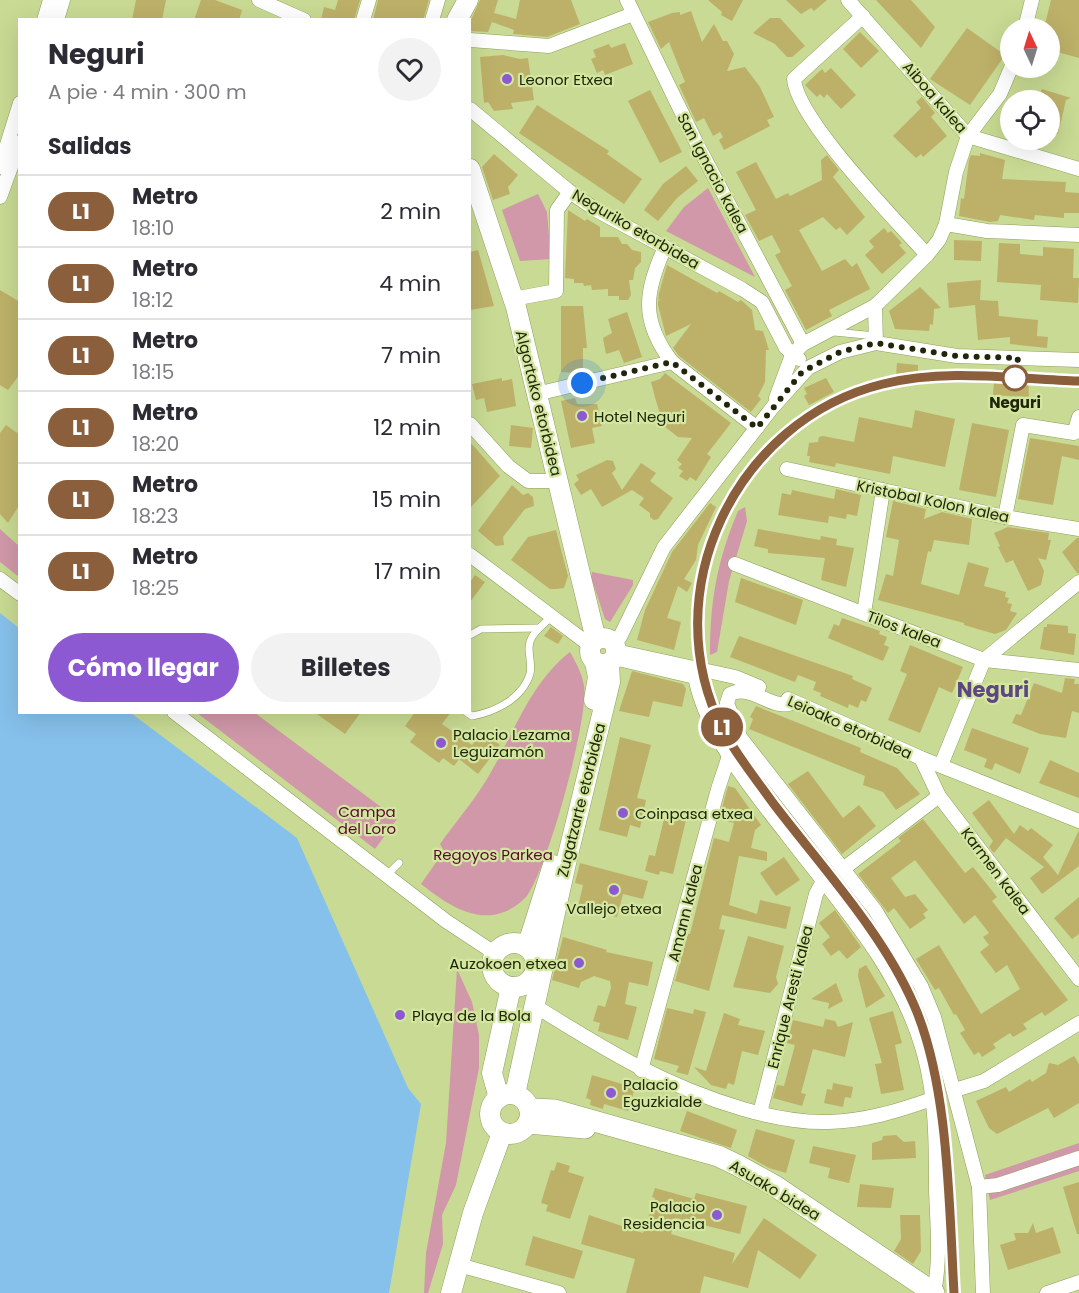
<!DOCTYPE html>
<html lang="es">
<meta charset="utf-8">
<style>
body{margin:0;font-family:Poppins,sans-serif;background:#f2f2f3;color:#2b2b33;height:100vh;display:flex;flex-direction:column;font-size:22px;white-space:nowrap}
*{box-sizing:border-box;margin:0}
p{font-size:20px;color:#7c7c81}
.icon{flex:none;width:33px;height:33px;fill:none;stroke:currentColor;stroke-width:2;stroke-linecap:round;stroke-linejoin:round}
.map{position:relative;flex:1;overflow:hidden}
.sheet{position:absolute;left:18px;top:18px;width:453px;height:696px;display:flex;flex-direction:column;background:#fff;border-radius:0px;box-shadow:0 6px 24px #0002}
.sheet>*{flex:none}
.badge{padding:0 12px;border-radius:20px;font-size:21px;line-height:39px}
.needle{width:39px;rotate:356deg}
.controls{position:absolute;left:1000px;top:18px;display:grid;gap:12px}
.controls a{display:grid;place-items:center;width:60px;height:60px;border-radius:50%;background:#fff;box-shadow:0 6px 24px #0002;font-size:30px}
.you{position:absolute;width:30px;height:30px;margin:-15px;border:4px solid #fff;border-radius:50%;background:#1a73e8;box-shadow:0 0 0 9px #1a73e833}
.map>.badge{position:absolute;translate:-50% -50%;box-shadow:0 0 0 3px #fff}
h2{padding:0 30px;font-size:22px;line-height:54px}
.round{display:grid;place-items:center;flex:none;width:63px;height:63px;border-radius:32px;background:#f2f2f3}
.overview{display:flex;align-items:center;justify-content:space-between;height:102px;padding:0 30px}
h1{font-size:28px;font-weight:700;line-height:45px}
.cta{display:flex;gap:12px;margin-top:auto;padding:12px 30px}
.cta a{flex:1;height:69px;border-radius:36px;background:#8c59d2;color:#fff;font-size:24px;font-weight:700;line-height:69px;text-align:center}
.cta a+a{background:#f2f2f3;color:#2b2b33}
ul{padding:0;list-style:none}
li{display:flex;align-items:center;gap:18px;height:72px;padding:0 30px;border-top:2px solid #e1e1e2}
li div{flex:1}
li b{display:block;font-size:22px}
li em{font-style:normal}
li .badge{min-width:66px;font-weight:700;text-align:center}
.map>svg:first-child{display:block}
.green{fill:#d098a8}
.water{fill:#86c1eb}
.building{fill:#bdb169}
.lines{fill:none;stroke-linecap:round;stroke-linejoin:round}
.lane-casing{stroke:#8e9f5b;stroke-width:8}
.street-casing{stroke:#8e9f5b;stroke-width:15}
.secondary-casing{stroke:#8e9f5b;stroke-width:21}
.primary-casing{stroke:#8e9f5b;stroke-width:22}
.lane{stroke:#fff;stroke-width:7}
.street{stroke:#fff;stroke-width:14}
.secondary{stroke:#fff;stroke-width:20}
.primary{stroke:#fff;stroke-width:21}
.rail-casing{stroke:#778351;stroke-width:6}
.rail{stroke:#d4e7a0;stroke-width:4;stroke-dasharray:11;stroke-linecap:butt}
.line-casing{stroke:#fff;stroke-width:14}
.line{stroke:#8b5e3c;stroke-width:9}
.walk{stroke:#202609;stroke-width:6;stroke-dasharray:0 10.8}
.poi-dot{fill:#8c59d2;stroke:#d4e7a0;stroke-width:2}
.stop-dot{fill:#fff;stroke:#8b5e3c;stroke-width:3}
.labels{text-anchor:middle;dominant-baseline:central;stroke-width:4.5;stroke-linejoin:round;paint-order:stroke}
.poi-label{font-size:15px;fill:#202609;stroke:#d4e7a0;text-anchor:start}
.street-label{font-size:15px;fill:#202609;stroke:#d4e7a0}
.stop-label{font-size:15px;font-weight:bold;fill:#202609;stroke:#d4e7a0}
.park-label{font-size:15px;fill:#59082d;stroke:#d4e7a0}
.district-label{font-size:21px;font-weight:bold;fill:#5e4683;stroke:#d4e7a0}
</style>
<div class="map">
<svg width="1079" height="1293" viewBox="0 0 1079 1293">
<rect width="100%" height="100%" fill="#c8da93"/>
<g class="green">
<polygon points="708,188 755,277 666,231 684,207"/>
<polygon points="538,194 547,212 551,259 520,261 502,210"/>
<path d="M745,507L747,521L729,581L717,652L710,655C710,601 717,561 738,511Z"/>
<polygon points="0,529 19,546 19,577 0,562"/>
<polygon points="592,572 633,580 633,585 610,622 605,619 591,577"/>
<path d="M570,652C576,663 582,673 584,686C589,719 547,871 526,897C522,902 510,910 504,912C473,924 443,901 421,884L444,851L440,844C455,823 473,802 487,779C513,736 529,684 570,652Z"/>
<polygon points="197,713 255,713 397,819 375,849"/>
<polygon points="457,969 472,1002 479,1035 479,1068 456,1185 442,1215 443,1244 428,1293 424,1293 426,1253 446,1143"/>
<polygon points="1079,1143 1079,1171 990,1200 985,1175"/>
</g>
<polygon class="water" points="0,613 19,628 20,712 131,713 297,838 408,1088 421,1104 389,1293 0,1293"/>
<g class="building">
<polygon points="136,0 166,0 162,20 132,20"/>
<polygon points="201,0 215,0 242,10 239,20 194,20"/>
<polygon points="338,0 360,0 354,20 321,20 324,7 335,10"/>
<polygon points="378,0 429,0 423,20 373,20"/>
<polygon points="480,0 498,0 494,13 516,19 520,0 571,0 580,24 547,37 513,34 514,30 492,22 488,32 470,31 470,22"/>
<polygon points="708,0 743,0 732,21 721,15 722,12"/>
<polygon points="786,0 827,0 814,11 811,8 801,14"/>
<polygon points="876,0 911,0 935,27 921,48"/>
<polygon points="1051,0 1079,0 1079,58 1050,50 1050,28 1044,28"/>
<polygon points="691,11 702,42 714,24 723,41 727,41 734,54 727,71 745,67 760,87 774,117 767,120 770,126 724,150 719,140 723,137 720,132 713,136 704,118 696,122 679,85 685,82 669,42 661,49 648,22 672,13 680,12 680,15"/>
<polygon points="770,18 780,18 805,46 792,57 787,57 775,44 753,33"/>
<polygon points="967,28 1005,55 970,105 930,79"/>
<polygon points="860,32 879,51 861,68 843,49"/>
<polygon points="625,43 633,64 605,75 603,70 597,73 591,59 596,57 593,50 609,44 611,48"/>
<polygon points="503,55 520,59 528,58 534,100 511,103 513,109 494,111 488,102 484,103 480,57"/>
<polygon points="831,68 856,95 841,109 827,94 824,98 820,94 817,97 805,85 822,69 825,73"/>
<polygon points="1042,89 1071,98 1066,100 1058,134 1050,132 1050,100 1037,100"/>
<polygon points="650,90 682,152 660,163 628,101"/>
<polygon points="922,97 935,113 931,117 947,136 923,157 921,154 916,158 893,136 921,108 916,102"/>
<polygon points="537,105 609,151 607,154 642,179 624,204 519,133"/>
<polygon points="980,153 1005,160 1002,179 1066,182 1065,192 1079,193 1079,213 1064,213 1064,218 1035,215 1034,220 1000,215 998,221 990,222 959,216 961,198 964,199 969,160 971,155 980,156"/>
<polygon points="494,154 518,175 508,187 510,194 493,200 482,167"/>
<polygon points="827,155 839,170 833,177 865,217 847,235 840,227 836,230 823,217 799,230 822,271 845,259 852,267 857,263 870,289 829,310 832,316 806,330 785,290 792,286 775,255 781,252 772,235 759,241 745,215 756,210 736,172 756,162 776,199 788,193 790,196 822,180 821,160"/>
<polygon points="686,166 698,181 677,198 658,221 644,210 663,184"/>
<polygon points="568,210 585,221 587,219 600,227 600,237 618,237 622,244 627,244 632,250 641,252 641,262 635,268 633,280 629,280 631,295 628,300 619,300 619,296 608,296 608,289 592,290 591,285 584,286 583,283 574,283 574,279 565,278"/>
<polygon points="884,228 888,233 891,231 902,243 899,245 906,253 882,274 865,255 874,247 869,241"/>
<polygon points="954,240 982,241 981,261 954,260"/>
<polygon points="999,243 1020,244 1020,254 1043,256 1043,247 1074,249 1073,278 1079,278 1078,303 1040,300 1041,285 997,282"/>
<polygon points="478,250 494,306 470,310 470,252"/>
<polygon points="667,265 717,293 719,291 738,302 741,300 752,310 755,330 763,331 769,350 766,350 765,382 758,396 761,399 751,412 679,356 673,348 691,324 666,336 658,305 658,301 662,299 658,300 659,293"/>
<polygon points="981,280 980,300 998,301 999,316 1038,320 1037,336 1048,337 1047,348 1010,344 1010,337 978,340 975,305 949,308 947,283"/>
<polygon points="920,287 941,308 934,309 933,325 930,324 929,331 895,329 889,311"/>
<polygon points="0,290 20,302 20,374 8,390 0,385"/>
<polygon points="561,306 583,306 587,348 583,348 583,373 561,372"/>
<polygon points="627,312 642,357 624,363 619,350 606,354 603,338 612,333 608,319"/>
<polygon points="897,363 918,365 918,374 896,376"/>
<polygon points="995,369 1028,371 1029,397 993,395"/>
<polygon points="665,373 731,423 707,454 711,457 696,481 690,477 687,481 679,476 683,471 678,468 682,464 677,460 692,438 678,437 664,426 656,401 651,382 660,379"/>
<polygon points="502,378 502,381 512,379 516,406 487,412 484,398 476,400 472,384"/>
<polygon points="826,378 834,392 809,405 804,396 807,394 804,388"/>
<polygon points="575,398 577,404 597,404 602,426 592,428 595,443 571,448 561,401"/>
<polygon points="915,410 955,419 945,467 893,456 890,474 836,463 835,467 809,462 810,456 807,456 809,443 818,442 819,437 823,436 854,442 859,417 912,428"/>
<polygon points="972,423 1009,430 996,497 959,490"/>
<polygon points="6,425 20,435 20,504 8,523 0,514 0,433"/>
<polygon points="511,425 533,428 531,448 509,446"/>
<polygon points="1030,438 1079,446 1079,460 1062,456 1053,505 1018,499"/>
<polygon points="470,442 500,476 470,508"/>
<polygon points="607,460 613,461 616,469 612,473 622,490 641,463 656,473 650,481 673,498 658,519 654,520 650,517 650,513 639,505 644,498 632,490 602,507 591,489 581,495 574,484 579,480 576,475"/>
<polygon points="512,485 523,495 528,493 533,497 534,506 525,509 503,537 504,545 496,546 478,531"/>
<polygon points="836,489 861,495 857,516 847,514 846,519 829,516 828,523 778,515 782,493 791,495 792,490 834,499"/>
<polygon points="893,501 926,509 924,519 942,512 972,519 969,545 934,540 931,552 928,551 921,584 959,595 968,562 989,568 984,586 1006,592 1005,597 1009,598 1007,603 1012,604 1010,611 1017,613 1006,630 995,634 964,625 964,623 878,600 886,574 893,576 899,540 886,537"/>
<polygon points="710,503 716,507 698,545 696,560 684,579 692,583 687,592 678,586 667,618 681,622 674,650 637,640 645,610 672,552"/>
<polygon points="1008,527 1049,533 1048,540 1051,540 1046,560 1038,558 1044,571 1041,585 1028,591 1013,560 1006,563 998,547 1000,546 994,533"/>
<polygon points="758,529 820,540 821,536 837,539 836,545 854,548 846,587 821,580 825,558 768,553 768,549 754,546"/>
<polygon points="556,530 568,576 564,588 556,589 550,589 511,560 528,537"/>
<polygon points="1077,538 1079,538 1079,573 1077,573 1062,552"/>
<polygon points="475,575 485,582 470,602 470,582"/>
<polygon points="741,578 803,600 796,625 735,602"/>
<polygon points="842,618 880,631 879,634 887,637 884,645 889,647 883,661 828,638 834,624 839,626"/>
<polygon points="1047,624 1068,626 1068,633 1076,634 1074,655 1040,649 1044,627 1047,627"/>
<polygon points="551,627 563,636 558,644 544,636"/>
<polygon points="739,636 853,676 852,679 872,688 866,702 861,700 858,708 849,704 848,708 820,696 821,693 813,690 816,682 798,675 795,682 730,657"/>
<polygon points="910,645 963,667 952,693 939,687 920,733 888,720 907,674 900,671"/>
<polygon points="632,671 683,684 686,689 682,707 653,701 649,717 619,711"/>
<polygon points="1065,678 1075,679 1074,684 1079,684 1079,713 1072,711 1066,738 1040,734 1012,723 1016,714 1021,715 1034,683 1062,693"/>
<polygon points="756,706 861,748 860,752 897,768 920,794 896,810 883,792 863,785 865,776 749,729 753,719 750,717"/>
<polygon points="314,712 361,712 345,734"/>
<polygon points="415,712 451,712 442,724 472,745 482,731 500,745 478,774 459,759 454,766 443,758 439,763 410,742 416,734 405,726"/>
<polygon points="972,728 1029,748 1020,774 995,763 992,770 984,767 987,759 964,750"/>
<polygon points="620,737 651,745 637,798 646,800 640,828 630,825 627,837 599,830"/>
<polygon points="1050,760 1079,773 1079,798 1039,783"/>
<polygon points="808,771 843,818 859,805 876,826 842,854 788,784"/>
<polygon points="728,786 735,788 761,825 755,830 751,848 767,852 767,861 739,856 729,905 757,914 760,900 791,907 786,929 722,915 719,929 725,930 709,991 675,981 688,934 690,934 714,838 729,842 734,823 719,819"/>
<polygon points="989,800 1014,834 1020,825 1028,831 1031,828 1053,845 1043,857 1058,875 1079,830 1079,866 1042,894 1030,878 1044,867 1006,838 994,853 989,847 993,841 972,813"/>
<polygon points="665,815 686,820 673,874 660,871 659,875 645,871 649,855 655,856"/>
<polygon points="923,819 965,873 973,867 997,897 992,901 1068,1000 1045,1016 1042,1012 1023,1024 1027,1029 1013,1037 1010,1033 993,1044 996,1048 982,1057 979,1052 974,1055 960,1033 965,1030 956,1014 954,1015 939,988 935,990 916,959 939,945 981,1014 1020,989 1007,965 996,973 980,952 989,945 983,937 989,933 975,915 964,924 915,860 891,878 905,897 915,894 928,910 923,914 926,918 910,929 894,908 888,913 858,874 901,841 898,838"/>
<polygon points="784,857 800,880 776,896 760,873"/>
<polygon points="580,863 648,881 643,899 623,894 617,917 578,907 583,885 575,883"/>
<polygon points="1079,897 1079,934 1072,939 1054,918"/>
<polygon points="835,910 861,947 847,959 839,950 831,956 822,944 830,937 819,923"/>
<polygon points="748,936 784,946 776,977 778,984 770,993 733,987"/>
<polygon points="563,937 607,950 606,952 653,962 648,986 629,982 625,1004 637,1007 628,1040 598,1031 600,1023 593,1021 598,1005 605,1007 611,988 610,981 594,976 581,982 579,988 552,980"/>
<polygon points="866,965 885,996 866,1008 858,976 859,969"/>
<polygon points="836,983 843,1001 828,1009 829,1003 811,999"/>
<polygon points="667,1008 693,1014 694,1009 706,1012 688,1075 676,1072 679,1066 654,1059"/>
<polygon points="893,1011 902,1043 895,1045 904,1090 881,1094 875,1064 882,1063 869,1018"/>
<polygon points="724,1013 740,1019 738,1025 765,1031 758,1055 742,1051 734,1085 728,1083 726,1089 711,1085 694,1067 706,1071"/>
<polygon points="825,1019 835,1021 838,1027 853,1022 845,1057 813,1049 801,1093 806,1094 802,1106 773,1098 777,1085 784,1086 795,1045 787,1043 793,1020 823,1027"/>
<polygon points="1074,1056 1079,1064 1079,1103 1054,1118 1048,1108 997,1134 989,1128 976,1101 1006,1087 1009,1092 1030,1079 1032,1082 1046,1073 1049,1063 1058,1065"/>
<polygon points="592,1075 635,1088 628,1111 604,1104 603,1109 590,1105 591,1100 586,1098"/>
<polygon points="833,1083 853,1087 851,1098 845,1097 843,1107 824,1103 827,1089 832,1090"/>
<polygon points="687,1111 737,1130 731,1148 680,1131"/>
<polygon points="756,1129 795,1140 786,1173 769,1168 748,1156"/>
<polygon points="896,1135 904,1142 915,1141 916,1158 872,1160 872,1143 882,1140 883,1136"/>
<polygon points="813,1146 856,1155 849,1183 828,1178 830,1168 809,1163"/>
<polygon points="557,1162 570,1166 568,1172 584,1177 570,1219 546,1211 548,1205 541,1203 551,1170 554,1171"/>
<polygon points="1079,1182 1079,1234 1077,1234 1063,1187"/>
<polygon points="860,1184 894,1188 891,1208 857,1207"/>
<polygon points="655,1188 694,1199 696,1193 747,1206 740,1234 675,1218 671,1234 735,1253 732,1264 764,1218 817,1255 800,1279 758,1250 748,1288 704,1276 700,1293 626,1293 635,1259 581,1244 589,1215 643,1233 655,1198 652,1197"/>
<polygon points="900,1215 920,1215 921,1251 913,1264 894,1251 901,1239"/>
<polygon points="1033,1223 1036,1233 1053,1227 1061,1253 1008,1270 1000,1245 1016,1240 1014,1233 1028,1233"/>
<polygon points="533,1236 583,1251 574,1279 525,1265"/>
</g>
<g class="lines">
<g class="lane-casing">
<g id="lane">
<polyline points="834,332 876,336"/>
<polyline points="470,635 481,629 539,628"/>
<path d="M466,712L472,716C495,712 522,699 530,674C533,661 525,649 532,637C537,629 545,623 552,616"/>
<polyline points="386,876 399,863"/>
</g>
</g>
<g class="street-casing">
<g id="street">
<polyline points="259,0 304,20"/>
<polyline points="627,0 697,144 803,344"/>
<polyline points="848,0 968,136 1079,169"/>
<path d="M863,16L794,79C797,120 897,221 927,255"/>
<polyline points="44,20 50,0"/>
<polyline points="57,20 63,0"/>
<polyline points="363,20 369,0"/>
<polyline points="432,20 438,0"/>
<polyline points="1025,28 1032,0"/>
<polyline points="470,40 549,46 633,14"/>
<polyline points="470,109 570,192 596,210 742,289 762,302 786,348 799,359"/>
<polyline points="0,167 20,103"/>
<polyline points="0,197 20,142"/>
<polyline points="946,224 987,231 1079,235"/>
<path d="M665,247C645,292 640,320 672,362L757,428"/>
<polyline points="513,299 556,291 557,210 570,192"/>
<polyline points="875,306 876,343"/>
<polyline points="536,394 672,362"/>
<polyline points="776,398 792,355 803,344 875,306 927,255 939,240 946,224 956,172 968,136 1000,94 1011,68"/>
<polyline points="470,424 508,466 528,481 558,481"/>
<polyline points="787,469 1005,517 1079,529"/>
<polyline points="1005,517 1023,425 1074,433 1079,417"/>
<polyline points="470,555 591,646"/>
<polyline points="735,564 984,660 1079,670"/>
<polyline points="0,579 20,594"/>
<polyline points="864,613 883,490"/>
<polyline points="613,643 620,637 664,547 772,408 808,368 840,352 876,343 957,356 1079,360"/>
<polyline points="616,651 735,677 759,687"/>
<path d="M614,658L695,677C707,737 752,789 788,836C840,904 901,969 924,1054C936,1097 936,1144 936,1189C937,1223 941,1259 934,1292"/>
<polyline points="788,699 921,758 1079,821"/>
<path d="M794,702C773,713 753,683 730,694L727,703L740,737L875,910L921,986L934,1017L979,1187L983,1293"/>
<polyline points="174,712 446,921 496,954"/>
<polyline points="921,758 939,796 1079,979"/>
<polyline points="941,765 984,660 1079,582"/>
<polyline points="843,869 939,796"/>
<path d="M535,1006C604,1049 664,1086 743,1109C771,1117 801,1123 829,1122C865,1121 898,1111 932,1099"/>
<polyline points="641,1070 718,789 729,756"/>
<polyline points="955,1090 984,1081 1079,1023"/>
<polyline points="760,1113 816,894 823,881"/>
<polyline points="979,1187 998,1185 1079,1158"/>
<polyline points="459,1265 559,1293"/>
<polyline points="1047,1293 1079,1282"/>
</g>
</g>
<g class="secondary-casing">
<g id="secondary">
<polyline points="457,20 468,0"/>
<polyline points="470,169 516,307 596,640"/>
<circle cx="603" cy="651" r="13"/>
<polyline points="594,700 598,677 595,662"/>
<circle cx="514" cy="965" r="22"/>
<polyline points="527,947 553,865"/>
<circle cx="510" cy="1114" r="20"/>
<polyline points="515,1094 566,863 610,682 609,663"/>
<polyline points="499,1098 492,1073 511,987"/>
<polyline points="451,1293 473,1213 502,1133"/>
</g>
</g>
<g class="primary-casing">
<g id="primary">
<polyline points="530,1109 555,1110 718,1156 737,1165 775,1186 934,1293"/>
<polyline points="528,1123 585,1128"/>
</g>
</g>
<use href="#lane" class="lane"/>
<use href="#street" class="street"/>
<use href="#secondary" class="secondary"/>
<use href="#primary" class="primary"/>
<g class="rail-casing">
<path id="rail" d="M954,1293C949,1206 949,1085 914,1005C869,902 775,829 723,730C652,593 735,419 883,384C946,369 1015,379 1079,381"/>
</g>
<use href="#rail" class="rail"/>
</g>
<g class="lines">
<g class="line-casing">
<path id="line" d="M954,1293C949,1206 949,1085 914,1005C883,933 821,866 773,803C756,779 737,756 723,730C653,593 735,420 883,384C946,368 1015,379 1079,381"/>
</g>
<use href="#line" class="line"/>
<polyline class="walk" points="582,383 672,362 757,428 802,372 840,352 876,343 957,356 1018,358 1015,378"/>
</g>
<g class="poi-dot">
<circle cx="507" cy="79" r="6"/>
<circle cx="582" cy="416" r="6"/>
<circle cx="441" cy="743" r="6"/>
<circle cx="623" cy="813" r="6"/>
<circle cx="614" cy="890" r="6"/>
<circle cx="579" cy="963" r="6"/>
<circle cx="400" cy="1015" r="6"/>
<circle cx="611" cy="1093" r="6"/>
<circle cx="717" cy="1215" r="6"/>
</g>
<circle class="stop-dot" cx="1015" cy="378" r="12"/>
<g class="labels">
<g class="poi-label">
<text x="519" y="79">Leonor Etxea</text>
<text x="594" y="416">Hotel Neguri</text>
<text x="453" y="734">Palacio Lezama<tspan x="453" dy="17">Leguizamón</tspan></text>
<text x="635" y="813">Coinpasa etxea</text>
<text x="614" y="908" text-anchor="middle">Vallejo etxea</text>
<text x="567" y="963" text-anchor="end">Auzokoen etxea</text>
<text x="412" y="1015">Playa de la Bola</text>
<text x="623" y="1084">Palacio<tspan x="623" dy="17">Eguzkialde</tspan></text>
<text x="705" y="1206" text-anchor="end">Palacio<tspan x="705" dy="17">Residencia</tspan></text>
</g>
<g class="street-label">
<text transform="translate(935 97) rotate(49)">Aiboa kalea</text>
<text transform="translate(713 173) rotate(62)">San Ignacio kalea</text>
<text transform="translate(636 229) rotate(30)">Neguriko etorbidea</text>
<text transform="translate(539 403) rotate(76)">Algortako etorbidea</text>
<text transform="translate(933 501) rotate(12)">Kristobal Kolon kalea</text>
<text transform="translate(904 629) rotate(21)">Tilos kalea</text>
<text transform="translate(850 727) rotate(24)">Leioako etorbidea</text>
<text transform="translate(581 800) rotate(-76)">Zugatzarte etorbidea</text>
<text transform="translate(996 871) rotate(53)">Karmen kalea</text>
<text transform="translate(685 913) rotate(-76)">Amann kalea</text>
<text transform="translate(790 997) rotate(-76)">Enrique Aresti kalea</text>
<text transform="translate(775 1190) rotate(31)">Asuako bidea</text>
</g>
<g class="stop-label">
<text x="1015" y="402">Neguri</text>
</g>
<g class="park-label">
<text x="367" y="811">Campa<tspan x="367" dy="17">del Loro</tspan></text>
<text x="493" y="854">Regoyos Parkea</text>
</g>
<g class="district-label">
<text x="993" y="689">Neguri</text>
</g>
</g>
</svg>
<div class="controls">
<a><svg class="needle" viewBox="-14 -14 28 28"><path d="M0-13l5 13h-10z" fill="#e53935"/><path d="M0 13l5-13h-10z" fill="#7c7c81"/></svg></a>
<a><svg class="icon" aria-label="locate" viewBox="0 0 24 24"><circle cx="12" cy="12" r="6"/><path d="M12 2v4M12 18v4M2 12h4M18 12h4"/></svg></a>
</div>
<div class="you" style="left:582px;top:383px"></div>
<b class="badge" style="left:722px;top:727px;background:#8b5e3c;color:#fff">L1</b>
<section class="sheet">
<div class="overview"><div><h1>Neguri</h1><p>A pie · 4 min · 300 m</p></div><a class="round"><svg class="icon" aria-label="heart" viewBox="0 0 24 24"><path d="M12 20l-8-8c-3-5 5-10 8-4 3-6 11-1 8 4z"/></svg></a></div>
<h2>Salidas</h2>
<ul>
<li><span class="badge" style="background:#8b5e3c;color:#fff">L1</span><div><b>Metro</b><p>18:10</p></div><em>2 min</em></li>
<li><span class="badge" style="background:#8b5e3c;color:#fff">L1</span><div><b>Metro</b><p>18:12</p></div><em>4 min</em></li>
<li><span class="badge" style="background:#8b5e3c;color:#fff">L1</span><div><b>Metro</b><p>18:15</p></div><em>7 min</em></li>
<li><span class="badge" style="background:#8b5e3c;color:#fff">L1</span><div><b>Metro</b><p>18:20</p></div><em>12 min</em></li>
<li><span class="badge" style="background:#8b5e3c;color:#fff">L1</span><div><b>Metro</b><p>18:23</p></div><em>15 min</em></li>
<li><span class="badge" style="background:#8b5e3c;color:#fff">L1</span><div><b>Metro</b><p>18:25</p></div><em>17 min</em></li>
</ul>
<div class="cta"><a>Cómo llegar</a><a>Billetes</a></div>
</section>
</div>
